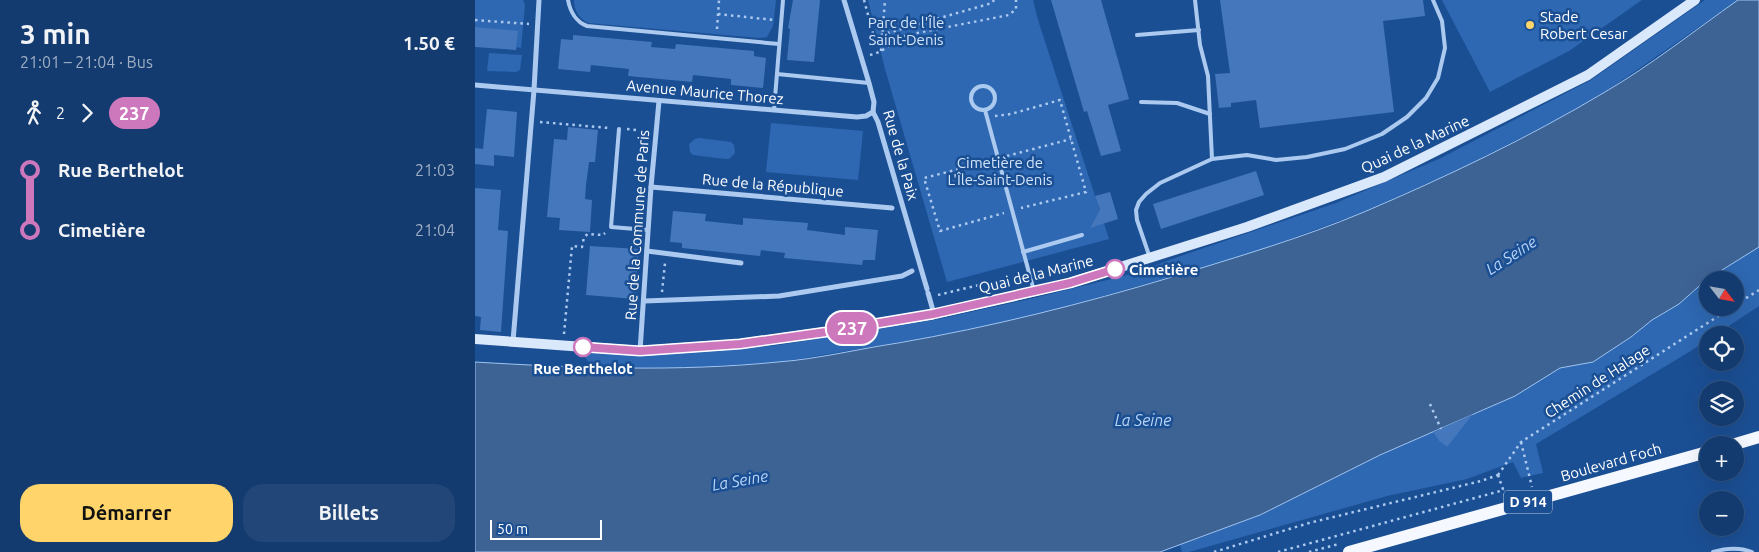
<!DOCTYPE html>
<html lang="fr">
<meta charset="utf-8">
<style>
body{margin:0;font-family:Ubuntu,sans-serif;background:#214677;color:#f1f3f6;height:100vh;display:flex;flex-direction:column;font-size:19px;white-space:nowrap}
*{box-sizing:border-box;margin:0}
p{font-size:16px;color:#9dadc3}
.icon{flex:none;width:28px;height:28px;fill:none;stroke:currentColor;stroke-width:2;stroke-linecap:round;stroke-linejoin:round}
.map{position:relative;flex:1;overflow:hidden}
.side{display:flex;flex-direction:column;background:#143b6f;width:475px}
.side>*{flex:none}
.badge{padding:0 10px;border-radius:16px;font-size:18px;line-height:32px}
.needle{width:32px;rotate:121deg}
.buttons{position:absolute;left:1224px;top:271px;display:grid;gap:10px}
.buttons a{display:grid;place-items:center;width:45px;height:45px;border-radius:50%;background:#143b6f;box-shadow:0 5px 20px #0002,0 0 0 1px #335582;font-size:25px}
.scale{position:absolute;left:15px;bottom:12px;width:112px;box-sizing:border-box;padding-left:5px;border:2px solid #fff;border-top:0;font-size:14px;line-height:18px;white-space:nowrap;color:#fff;-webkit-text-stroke:4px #1b4f94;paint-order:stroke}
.map>.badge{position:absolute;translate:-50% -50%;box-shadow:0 0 0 2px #fff}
.legs{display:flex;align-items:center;gap:8px;height:55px;padding:0 20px;font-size:16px}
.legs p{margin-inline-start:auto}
.headline{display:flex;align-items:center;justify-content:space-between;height:85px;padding:0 20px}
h1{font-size:28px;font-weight:600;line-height:38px}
.primary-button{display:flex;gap:10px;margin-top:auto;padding:10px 20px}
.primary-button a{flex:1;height:58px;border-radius:20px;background:#ffd56b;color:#111;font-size:20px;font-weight:600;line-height:58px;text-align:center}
.primary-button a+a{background:#214677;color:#f1f3f6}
ul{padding:0 20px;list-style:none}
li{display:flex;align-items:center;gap:18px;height:60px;font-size:19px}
li i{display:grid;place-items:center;width:8px;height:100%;margin:0 6px;background:currentColor}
li i::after{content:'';width:12px;height:12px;margin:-6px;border:4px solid;border-radius:50%;background:#143b6f}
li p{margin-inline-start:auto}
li:first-child i{background:linear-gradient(#0000 50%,currentColor 0)}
li:last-child i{background:linear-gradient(currentColor 50%,#0000 0)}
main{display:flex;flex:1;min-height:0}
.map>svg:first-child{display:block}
.green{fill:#2e68b2;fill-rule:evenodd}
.water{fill:#3d6294;stroke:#9fc5f1}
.building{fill:#47b}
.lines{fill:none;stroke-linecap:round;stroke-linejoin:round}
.path{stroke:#accaef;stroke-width:2.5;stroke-dasharray:2.5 4;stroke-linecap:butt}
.lane{stroke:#accaef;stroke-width:4}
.street{stroke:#accaef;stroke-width:5}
.secondary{stroke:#dae8fb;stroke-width:10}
.primary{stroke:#f5f9ff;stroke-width:12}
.line-1-casing{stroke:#fff;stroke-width:11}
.line-1{stroke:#cd78bd;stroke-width:8}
.poi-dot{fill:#ffd56b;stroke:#1b4f94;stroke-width:2}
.stop-1-dot{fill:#fff;stroke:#cd78bd;stroke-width:2.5}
.labels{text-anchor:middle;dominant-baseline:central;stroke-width:5;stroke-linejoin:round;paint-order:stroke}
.shield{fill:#1b4f94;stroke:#bbcadf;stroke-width:1}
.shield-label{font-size:14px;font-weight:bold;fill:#fff}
.poi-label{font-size:15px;fill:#fff;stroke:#1b4f94;text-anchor:start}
.park-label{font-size:15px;fill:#d3e5fb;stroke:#1b4f94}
.street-label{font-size:15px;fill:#fff;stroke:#1b4f94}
.stop-label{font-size:15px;font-weight:bold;fill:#fff;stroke:#1b4f94;text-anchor:start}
.water-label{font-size:16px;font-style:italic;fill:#b8d4f6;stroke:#1b4f94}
</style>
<main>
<section class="side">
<div class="headline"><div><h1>3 min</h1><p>21:01 – 21:04 · Bus</p></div><b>1.50 €</b></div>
<div class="legs"><svg class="icon" aria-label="walk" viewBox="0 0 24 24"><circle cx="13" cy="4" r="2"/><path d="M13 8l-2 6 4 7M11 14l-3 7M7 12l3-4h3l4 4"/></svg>2<svg class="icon" aria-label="forward" viewBox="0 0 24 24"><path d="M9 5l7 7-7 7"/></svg><b class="badge" style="background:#cd78bd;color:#fff">237</b></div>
<ul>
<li><i style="color:#cd78bd"></i><b>Rue Berthelot</b><p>21:03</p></li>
<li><i style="color:#cd78bd"></i><b>Cimetière</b><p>21:04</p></li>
</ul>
<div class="primary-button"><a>Démarrer</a><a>Billets</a></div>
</section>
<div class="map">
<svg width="1284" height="552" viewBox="0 0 1284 552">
<rect width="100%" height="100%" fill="#1b4f94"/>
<g class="green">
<polygon points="0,0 48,0 50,5 46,48 41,47 0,27"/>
<path d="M99,0H301L298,26L292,37L284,38L113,23C104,18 99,11 99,0Z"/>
<polygon points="393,0 558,0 563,20 634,239 472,282 410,69"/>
<polygon points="967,0 1167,0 1094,51 1015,92"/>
<polygon points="1230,0 1263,0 1133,90 1085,118 985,169 886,213 771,255 580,310 485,332 306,362 212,368 117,368 110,357 114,351 219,352 297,346 464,319 559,298 660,273 697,259 861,203 966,158 1116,80"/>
<polygon points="14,53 47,55 45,70 41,72 12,71"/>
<polygon points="296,123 388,131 383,180 291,172"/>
<polygon points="224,138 256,142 259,145 260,153 254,159 250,159 218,155 215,152 214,144 220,139"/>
<path d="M1284,247V306L1240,335H1232V340L1214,352L1061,444L1068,473L1046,478L1038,462L992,479L912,496L714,552H707L705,545L785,515L905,455L958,432L964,441L972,447L982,422L1040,396L1085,368L1118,362L1156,337L1177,320L1204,304L1231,280ZM1232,280H1260V308H1232Z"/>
</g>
<path class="water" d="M1263,0H1284V247L1231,280L1204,304L1177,320L1156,337L1118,362L1085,368L1040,396L905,455L785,515L685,552H0V362C101,368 202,372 303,362C343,359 383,349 423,343C516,327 607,304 697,277C762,257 827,238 889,212C971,177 1053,138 1130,92C1176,65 1219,31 1263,0Z"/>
<g class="building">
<polygon points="318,0 345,0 339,62 312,60 315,29 313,28"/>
<polygon points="576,0 626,0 654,99 633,105 646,151 626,156 612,111 609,112"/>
<polygon points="745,0 948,0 950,16 908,21 919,112 785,128 781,100 756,103 756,107 744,108 740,74 755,73"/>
<polygon points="0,27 43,31 41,50 0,47"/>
<polygon points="98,35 177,42 176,47 200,49 201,44 279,51 279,56 291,58 288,88 256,85 256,79 218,75 217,82 153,76 154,69 116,65 115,72 83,69 86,39 98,40"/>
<polygon points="12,109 42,112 39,157 19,155 19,166 0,164 0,148 8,149"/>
<polygon points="93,127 123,130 120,162 114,162 111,185 110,199 117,200 115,232 84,230 85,218 72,217 79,139 92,140"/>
<polygon points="781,171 789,195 686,229 678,204"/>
<polygon points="0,188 26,190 23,230 33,231 26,332 5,330 6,317 0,316"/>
<polygon points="635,192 643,219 615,228 625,210 620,196"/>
<polygon points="198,211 231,214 230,221 268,225 268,218 333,223 332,230 370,235 370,227 403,230 400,260 388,260 387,265 309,258 310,253 286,250 285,256 207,248 207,243 195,242"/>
<polygon points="115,246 164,249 160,299 111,295"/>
<polygon points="998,414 972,447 964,441 958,432"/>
</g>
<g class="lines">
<g class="path">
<polyline points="389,0 399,37 517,3 519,0"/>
<polyline points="243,14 299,20"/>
<polyline points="0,20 54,24"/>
<polyline points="242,29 244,0"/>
<polyline points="406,51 410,0"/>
<path d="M395,55C409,52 419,41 432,35L534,15L541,9V0"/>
<polyline points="520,116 536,114 585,100 611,192 546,208"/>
<polyline points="65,122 134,128"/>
<polyline points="152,129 172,131"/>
<polyline points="532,156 596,139"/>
<polyline points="515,161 449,178 465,231 529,213"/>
<polyline points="187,292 190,263"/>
<polyline points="463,295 545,275"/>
<polyline points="1260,305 1284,290"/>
<polyline points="89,334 97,246 107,247 109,237 113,234 128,235 130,233"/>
<polyline points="955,404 966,429"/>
<polyline points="1046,442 1057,487"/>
<polyline points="1023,475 1046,442 1256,308"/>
<polyline points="1023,475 1030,495"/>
<polyline points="739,552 834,523 1006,481 1023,475"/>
<polyline points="803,552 1029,490"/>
<polyline points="834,552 864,544"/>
</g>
<g class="lane">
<path d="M93,0C95,11 101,22 112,26L304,44"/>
<polyline points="720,0 725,45 733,76 737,159"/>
<polyline points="662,35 724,30"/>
<polyline points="302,74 394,83"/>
<circle cx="508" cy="98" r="12"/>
<polyline points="666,102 702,103 735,114"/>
<polyline points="299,110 308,0"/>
<polyline points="510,110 559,291"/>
<polyline points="144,129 136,227 173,230"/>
<polyline points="548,252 607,235"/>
<polyline points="675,258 662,220 661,210 664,202 671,194 685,183 737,159 772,155 801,160 832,157 870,149 907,134 932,117 951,98 963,78 970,48 967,21 958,0"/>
<path d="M1238,552C1251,548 1264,547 1277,552"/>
</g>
<g class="street">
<polyline points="369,0 394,83 399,102 398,112 403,122 452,289"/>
<polyline points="0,85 382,117 391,116 398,112"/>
<polyline points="176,187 417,208"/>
<polyline points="172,251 266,263"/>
<polyline points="453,293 459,314"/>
<polyline points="169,301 304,296 427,276 437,271"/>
<polyline points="38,341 59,90 64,0"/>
<polyline points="165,351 176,187 184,101"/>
</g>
<polyline class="secondary" points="0,339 165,351 265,344 351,332 459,314 595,283 772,227 909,177 1113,75 1220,0"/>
<g class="primary">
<polyline points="1257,445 1284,437"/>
<polyline points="874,552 1232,452"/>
</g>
</g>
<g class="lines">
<g class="line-1-casing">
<polyline id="line-1" points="108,347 165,351 265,344 351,332 458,314 595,283 640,269"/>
</g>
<use href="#line-1" class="line-1"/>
</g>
<circle class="poi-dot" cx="1055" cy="25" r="5"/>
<g class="stop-1-dot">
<circle cx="640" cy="269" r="9"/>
<circle cx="108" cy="347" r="9"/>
</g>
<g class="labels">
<rect class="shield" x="1029" y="490.5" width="48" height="23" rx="4"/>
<g class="shield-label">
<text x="1053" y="502">D 914</text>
</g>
<g class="poi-label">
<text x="1065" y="16">Stade<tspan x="1065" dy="17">Robert Cesar</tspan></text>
</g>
<g class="park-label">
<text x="431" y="22">Parc de l'Île<tspan x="431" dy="17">Saint-Denis</tspan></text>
<text x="525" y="162">Cimetière de<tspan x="525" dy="17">L'Île-Saint-Denis</tspan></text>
</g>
<g class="street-label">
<text transform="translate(230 92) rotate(5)">Avenue Maurice Thorez</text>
<text transform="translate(940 144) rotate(-25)">Quai de la Marine</text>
<text transform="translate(426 155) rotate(74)">Rue de la Paix</text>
<text transform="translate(298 185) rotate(5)">Rue de la République</text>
<text transform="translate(162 225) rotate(-86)">Rue de la Commune de Paris</text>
<text transform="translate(561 274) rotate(-14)">Quai de la Marine</text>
<text transform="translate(1122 381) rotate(-33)">Chemin de Halage</text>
<text transform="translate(1136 462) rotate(-16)">Boulevard Foch</text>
</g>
<g class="stop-label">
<text x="654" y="269">Cimetière</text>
<text x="108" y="368" text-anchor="middle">Rue Berthelot</text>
</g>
<g class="water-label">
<text transform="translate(1036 255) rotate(-33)">La Seine</text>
<text x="668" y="420">La Seine</text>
<text transform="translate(265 480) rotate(-10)">La Seine</text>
</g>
</g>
</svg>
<div class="buttons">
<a><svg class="needle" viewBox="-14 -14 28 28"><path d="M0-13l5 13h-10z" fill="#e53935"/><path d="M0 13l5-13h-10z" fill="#9dadc3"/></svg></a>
<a><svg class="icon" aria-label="locate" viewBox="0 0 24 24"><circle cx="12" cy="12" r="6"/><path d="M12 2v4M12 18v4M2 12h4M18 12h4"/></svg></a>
<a><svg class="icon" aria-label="layers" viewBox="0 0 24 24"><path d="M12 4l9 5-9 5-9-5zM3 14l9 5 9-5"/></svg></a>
<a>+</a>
<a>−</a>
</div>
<div class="scale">50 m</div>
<b class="badge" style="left:377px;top:328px;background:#cd78bd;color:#fff">237</b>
</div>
</main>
